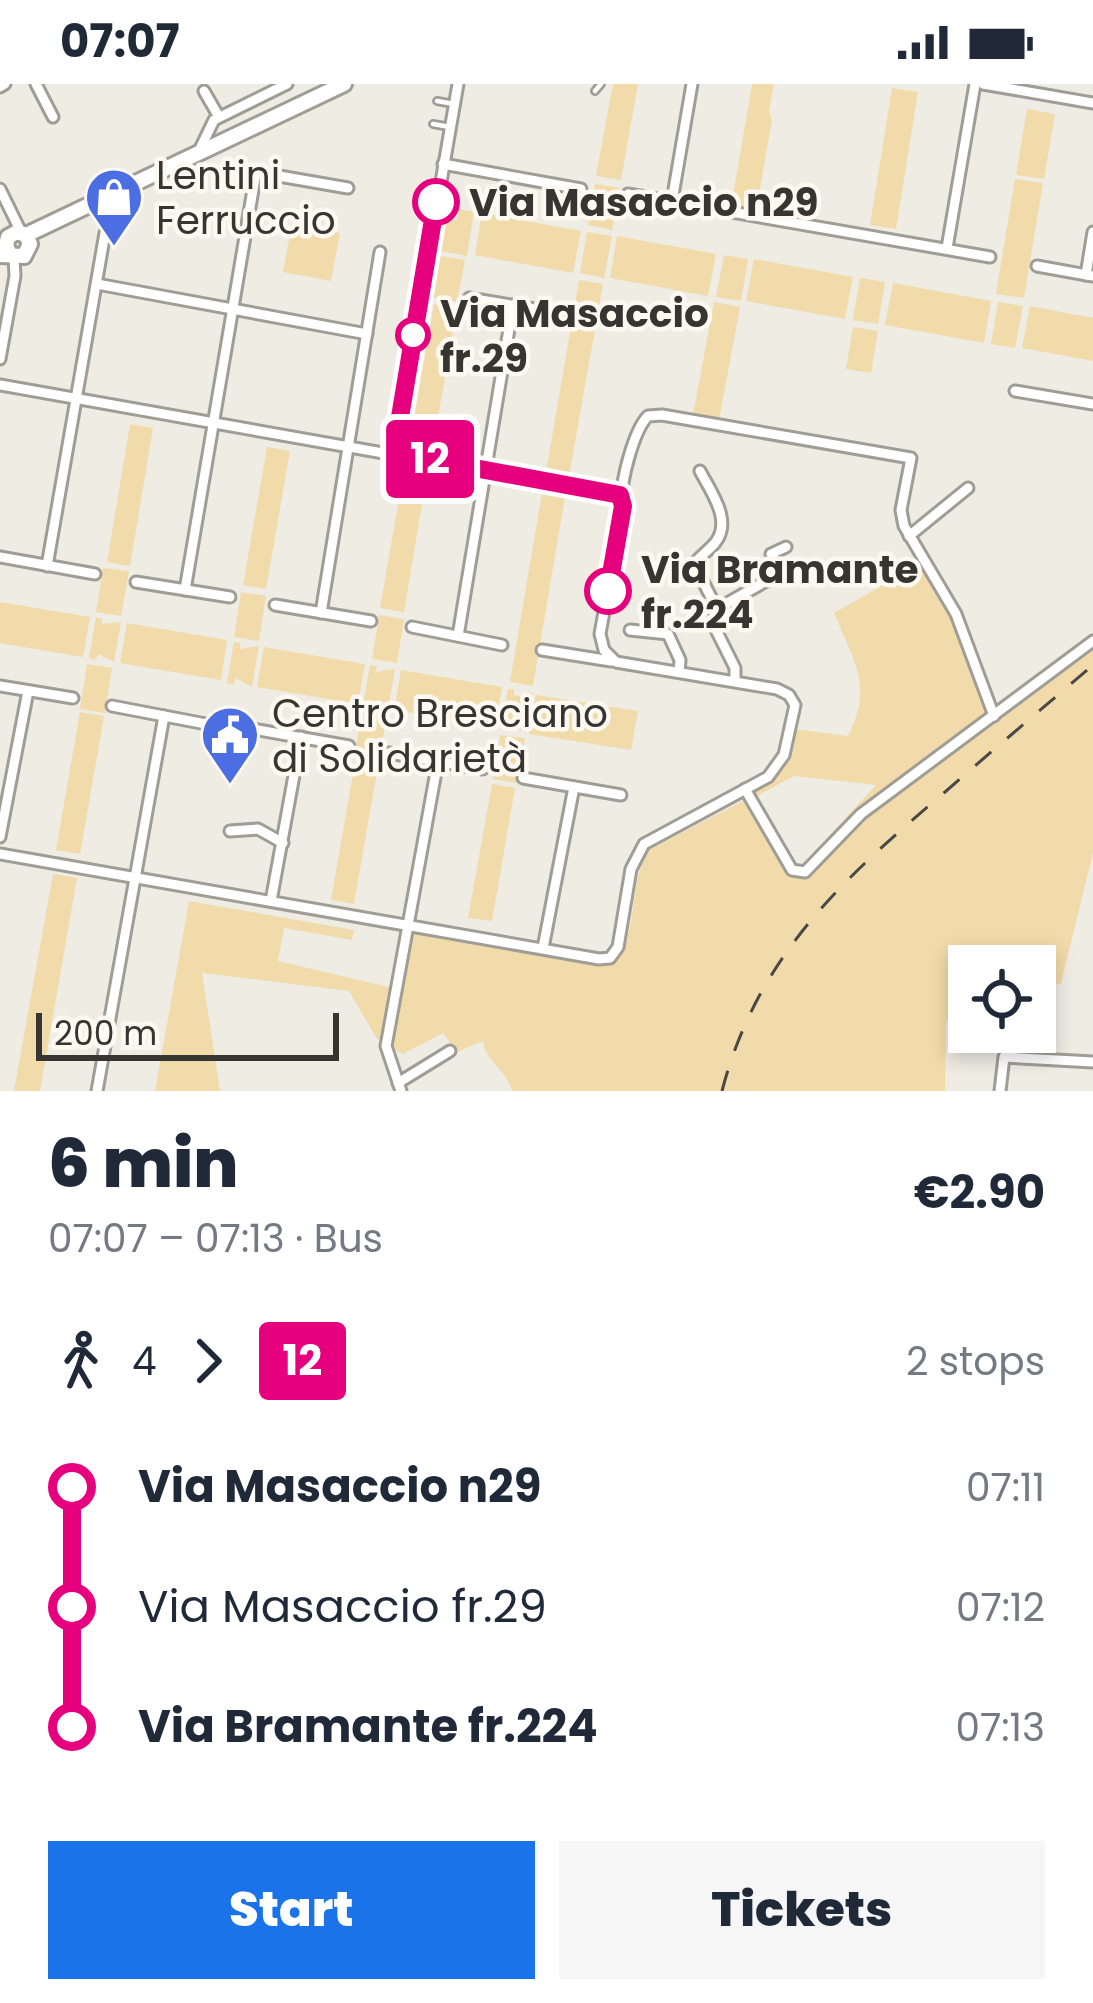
<!DOCTYPE html>
<meta charset="utf-8">
<style>
body{margin:0;font-family:Poppins,sans-serif;background:#f6f6f7;color:#1f2937;height:100vh;display:flex;flex-direction:column;font-size:45px;white-space:nowrap}
*{box-sizing:border-box;margin:0}
p{font-size:39px;color:#747a83}
.icon{flex:none;width:66px;height:66px;fill:none;stroke:currentColor;stroke-width:2;stroke-linecap:round;stroke-linejoin:round}
.map{position:relative;height:1007px;overflow:hidden}
.drawer{display:flex;flex-direction:column;background:#fff;flex:1}
.drawer>*{flex:none}
.badge{padding:0 24px;border-radius:9px;font-size:42px;line-height:78px}
.controls{position:absolute;left:948px;top:861px;display:grid;gap:24px}
.controls a{display:grid;place-items:center;width:108px;height:108px;border-radius:0px;background:#fff;box-shadow:0 6px 18px #0003;font-size:60px}
.scale{position:absolute;left:36px;bottom:30px;width:303px;box-sizing:border-box;padding-left:12px;border:6px solid #363532;border-top:0;font-size:33px;line-height:42px;white-space:nowrap;color:#363532;-webkit-text-stroke:9px #fdf9f1;paint-order:stroke}
.map>.badge{position:absolute;translate:-50% -50%;box-shadow:0 0 0 6px #fff}
.legs{display:flex;align-items:center;gap:18px;height:132px;padding:0 48px;font-size:39px}
.legs p{margin-inline-start:auto}
.headline{display:flex;align-items:center;justify-content:space-between;height:204px;padding:0 48px}
h1{font-size:66px;font-weight:800;line-height:90px}
.action{display:flex;gap:24px;margin-top:auto;padding:24px 48px}
.action a{flex:1;height:138px;border-radius:0px;background:#1a73e8;color:#fff;font-size:48px;font-weight:800;line-height:138px;text-align:center}
.action a+a{background:#f6f6f7;color:#1f2937}
ul{padding:0 48px;list-style:none}
li{display:flex;align-items:center;gap:42px;height:120px;font-size:45px}
li i{display:grid;place-items:center;width:18px;height:100%;margin:0 15px;background:currentColor}
li i::after{content:'';width:30px;height:30px;margin:-15px;border:9px solid;border-radius:50%;background:#fff}
li p{margin-inline-start:auto}
li:first-child i{background:linear-gradient(#0000 50%,currentColor 0)}
li:last-child i{background:linear-gradient(currentColor 50%,#0000 0)}
.status{display:flex;justify-content:space-between;align-items:center;height:84px;padding:0 60px;background:#fff;direction:ltr}
.status svg{height:33px;fill:currentColor}
.map>svg:first-child{display:block}
.green{fill:#f1dbaa}
.lines{fill:none;stroke-linecap:round;stroke-linejoin:round}
.lane-casing{stroke:#a09d96;stroke-width:10}
.street-casing{stroke:#a09d96;stroke-width:15}
.secondary-casing{stroke:#a09d96;stroke-width:20}
.lane{stroke:#fff;stroke-width:4.5}
.street{stroke:#fff;stroke-width:9}
.secondary{stroke:#fff;stroke-width:14}
.rail{stroke:#494844;stroke-width:3;stroke-dasharray:21 21;stroke-linecap:butt}
.line-1-casing{stroke:#fff;stroke-width:27}
.line-1{stroke:#e6007e;stroke-width:18}
.stop-1-dot{fill:#fff;stroke:#e6007e;stroke-width:6}
.labels{text-anchor:middle;dominant-baseline:central;stroke-width:9;stroke-linejoin:round;paint-order:stroke}
.poi-label{font-size:39px;fill:#363532;stroke:#fdf9f1;text-anchor:start}
.stop-label{font-size:39px;font-weight:bold;fill:#363532;stroke:#fdf9f1;text-anchor:start}
</style>
<div class="status"><b>07:07</b><svg viewBox="0 0 49 12"><path d="M0 12V9h3v3zM5 12V6h3v6zM10 12V3h3v9zM15 12V0h3v12zM26 1h20v11H26zM47 4h2v5h-2z"/></svg></div>
<div class="map">
<svg width="1093" height="1007" viewBox="0 0 1093 1007">
<rect width="100%" height="100%" fill="#efece4"/>
<g class="green">
<polygon points="613,0 638,0 621,96 596,92"/>
<polygon points="752,0 774,0 769,27 772,36 756,127 731,123"/>
<polygon points="892,4 918,8 896,145 870,141"/>
<polygon points="1027,25 1055,30 1044,95 1016,91"/>
<polygon points="1015,95 1043,99 1024,214 996,210"/>
<polygon points="595,100 620,104 612,146 588,141"/>
<polygon points="458,125 474,128 467,172 440,167 445,137 457,136"/>
<polygon points="482,129 581,147 573,189 475,171"/>
<polygon points="292,140 340,149 331,197 283,188"/>
<polygon points="587,148 612,152 604,194 580,189"/>
<polygon points="617,152 716,170 708,212 610,194"/>
<polygon points="724,171 748,175 741,217 716,213"/>
<polygon points="440,172 465,176 457,218 433,214"/>
<polygon points="754,175 853,193 845,235 746,217"/>
<polygon points="860,194 885,198 878,240 853,236"/>
<polygon points="579,196 603,200 569,392 546,388"/>
<polygon points="893,199 991,217 984,259 885,241"/>
<polygon points="714,218 740,223 719,336 693,331"/>
<polygon points="998,218 1023,222 1015,264 991,260"/>
<polygon points="434,220 457,224 433,362 410,358"/>
<polygon points="1030,222 1093,234 1093,277 1022,264"/>
<polygon points="853,243 878,247 871,289 846,285"/>
<polygon points="130,340 153,344 130,482 107,478"/>
<polygon points="267,363 290,367 266,505 243,501"/>
<polygon points="404,386 427,390 404,528 380,524"/>
<polygon points="542,409 565,413 533,602 510,598"/>
<path d="M922,479L954,530L997,636L1093,564V769L1061,899L1035,907V882H969V930L946,938L945,1007H512C507,986 486,979 483,957L457,968L443,949L403,970L391,964L413,849L600,881L616,876C640,845 627,797 650,765L745,716L784,783L793,791L876,701L794,692L757,712L755,707L784,685L794,645L848,652C874,602 853,576 834,529Z"/>
<polygon points="103,484 129,487 121,532 96,528"/>
<polygon points="241,508 266,512 259,557 234,553"/>
<polygon points="0,518 90,533 83,573 0,559"/>
<polygon points="379,531 404,535 397,579 372,575"/>
<polygon points="96,533 102,535 102,540 121,538 114,578 98,570 96,576 89,574"/>
<polygon points="127,539 227,556 221,596 120,579"/>
<polygon points="234,558 240,559 240,565 259,562 252,603 236,594 234,600 227,599"/>
<polygon points="264,563 365,580 358,620 257,603"/>
<polygon points="87,580 112,584 105,629 80,625"/>
<polygon points="370,581 377,582 376,588 395,585 388,626 372,617 370,623 363,622"/>
<polygon points="401,586 502,603 495,643 394,626"/>
<polygon points="508,605 514,605 514,611 525,613 526,608 533,609 526,649 510,641 508,647 501,645"/>
<polygon points="536,611 638,627 631,666 529,650"/>
<polygon points="362,625 387,629 380,673 355,669"/>
<polygon points="80,628 104,632 80,770 56,766"/>
<polygon points="500,651 525,654 518,699 493,695"/>
<polygon points="355,678 378,682 354,820 331,816"/>
<polygon points="492,700 515,704 492,837 468,834"/>
<polygon points="53,790 77,794 40,1007 14,1007"/>
<polygon points="189,817 354,846 352,856 284,844 278,877 393,904 384,956 377,955 349,907 202,889 220,1007 155,1007"/>
</g>
<g class="lines">
<g class="lane-casing">
<g id="lane">
<polyline points="595,7 601,0"/>
<polyline points="437,17 454,20"/>
<polyline points="433,40 450,43"/>
<polyline points="1010,974 1012,948"/>
</g>
</g>
<g class="street-casing">
<g id="street">
<polyline points="36,0 53,33"/>
<polyline points="983,0 1093,19"/>
<polyline points="0,3 5,0"/>
<polyline points="204,7 219,33"/>
<polyline points="197,71 214,36 287,0"/>
<polyline points="443,80 581,105"/>
<polyline points="0,105 21,148"/>
<polyline points="628,110 990,173"/>
<polyline points="672,117 692,0"/>
<polyline points="947,164 975,0"/>
<polyline points="1037,182 1093,192"/>
<polyline points="1086,191 1093,148"/>
<polyline points="97,200 367,250"/>
<polyline points="469,214 559,229"/>
<polyline points="0,275 15,192 14,173"/>
<polyline points="0,301 620,411"/>
<polyline points="1015,307 1093,320"/>
<polyline points="394,369 458,0"/>
<path d="M700,387C711,408 733,437 715,459C708,467 700,472 694,480L717,525"/>
<polyline points="909,452 968,404"/>
<polyline points="0,473 95,490"/>
<polyline points="47,482 105,149"/>
<polyline points="136,498 230,513"/>
<polyline points="185,506 256,88 348,104"/>
<polyline points="275,521 371,537"/>
<polyline points="321,529 380,168"/>
<polyline points="412,543 502,561"/>
<polyline points="630,546 668,550 680,576 679,588"/>
<polyline points="458,552 513,221"/>
<polyline points="542,566 611,577"/>
<polyline points="735,597 735,584 713,540 717,525 782,488 771,470 786,463"/>
<polyline points="0,602 73,614"/>
<polyline points="112,622 206,640"/>
<polyline points="244,662 240,651 247,644 349,662"/>
<polyline points="389,669 483,685"/>
<polyline points="523,694 621,711"/>
<polyline points="745,705 792,786 805,788 861,730 1093,557"/>
<polyline points="230,747 258,745 283,759"/>
<polyline points="0,753 28,607"/>
<path d="M0,770L599,875L610,874L618,863L631,785L644,760L768,693L784,671L795,621L789,611L777,605L616,578L604,566L600,550L623,422C618,403 634,346 648,332L662,331L911,374L901,426L904,442L956,530L994,632"/>
<polyline points="271,817 301,653"/>
<polyline points="543,864 574,703"/>
<polyline points="398,999 450,967"/>
<polyline points="97,1007 164,632"/>
<polyline points="401,1007 386,962 438,677"/>
<polyline points="1000,1007 1004,973 1093,978"/>
</g>
</g>
<g class="secondary-casing">
<g id="secondary">
<polyline points="26,151 344,0"/>
<polyline points="0,171 24,172 30,160 26,151 17,148 8,153 6,162 10,170"/>
</g>
</g>
<use href="#lane" class="lane"/>
<use href="#street" class="street"/>
<use href="#secondary" class="secondary"/>
<path class="rail" d="M722,1007C757,872 844,794 945,708C994,665 1044,623 1093,581"/>
</g>
<g class="lines">
<g class="line-1-casing">
<polyline id="line-1" points="436,118 394,369 620,411 623,422 608,507"/>
</g>
<use href="#line-1" class="line-1"/>
</g>
<defs>
<g id="shop-pin" transform="scale(3)"><path d="M0 17L-7.5 6A9.5 9.5 0 1 1 7.5 6Z" fill="#4b6ee2" stroke="#fdf9f1"/><path d="M-5-2.5h2.3a2.7 3.5 0 0 1 5.4 0H5L5.5 6h-11ZM-1.5-2.5h3a1.5 2.3 0 0 0-3 0Z" fill="#fff"/></g>
<g id="civic-pin" transform="scale(3)"><path d="M0 17L-7.5 6A9.5 9.5 0 1 1 7.5 6Z" fill="#4b6ee2" stroke="#fdf9f1"/><path d="M-.6-6.5H3V-4.5H.6V-3L4-1V1h2V6H-6V1h2V-1L-.6-3ZM-1.2 2.5V6h2.4V2.5Z" fill="#fff"/></g>
</defs>
<g fill-rule="evenodd">
<use href="#shop-pin" x="114" y="113"/>
<use href="#civic-pin" x="230" y="651"/>
</g>
<g class="stop-1-dot">
<circle cx="436" cy="118" r="21"/>
<circle cx="413" cy="251" r="15"/>
<circle cx="608" cy="507" r="21"/>
</g>
<g class="labels">
<g class="poi-label">
<text x="156" y="91">Lentini<tspan x="156" dy="45">Ferruccio</tspan></text>
<text x="272" y="629">Centro Bresciano<tspan x="272" dy="45">di Solidarietà</tspan></text>
</g>
<g class="stop-label">
<text x="469" y="118">Via Masaccio n29</text>
<text x="440" y="229">Via Masaccio<tspan x="440" dy="45">fr.29</tspan></text>
<text x="641" y="485">Via Bramante<tspan x="641" dy="45">fr.224</tspan></text>
</g>
</g>
</svg>
<div class="controls">
<a><svg class="icon" aria-label="locate" viewBox="0 0 24 24"><circle cx="12" cy="12" r="6"/><path d="M12 2v4M12 18v4M2 12h4M18 12h4"/></svg></a>
</div>
<div class="scale">200 m</div>
<b class="badge" style="left:430px;top:375px;background:#e6007e;color:#fff">12</b>
</div>
<section class="drawer">
<div class="headline"><div><h1>6 min</h1><p>07:07 – 07:13 · Bus</p></div><b>€2.90</b></div>
<div class="legs"><svg class="icon" aria-label="walk" viewBox="0 0 24 24"><circle cx="13" cy="4" r="2"/><path d="M13 8l-2 6 4 7M11 14l-3 7M7 12l3-4h3l4 4"/></svg>4<svg class="icon" aria-label="forward" viewBox="0 0 24 24"><path d="M9 5l7 7-7 7"/></svg><b class="badge" style="background:#e6007e;color:#fff">12</b><p>2 stops</p></div>
<ul>
<li><i style="color:#e6007e"></i><b>Via Masaccio n29</b><p>07:11</p></li>
<li><i style="color:#e6007e"></i><span>Via Masaccio fr.29</span><p>07:12</p></li>
<li><i style="color:#e6007e"></i><b>Via Bramante fr.224</b><p>07:13</p></li>
</ul>
<div class="action"><a>Start</a><a>Tickets</a></div>
</section>
